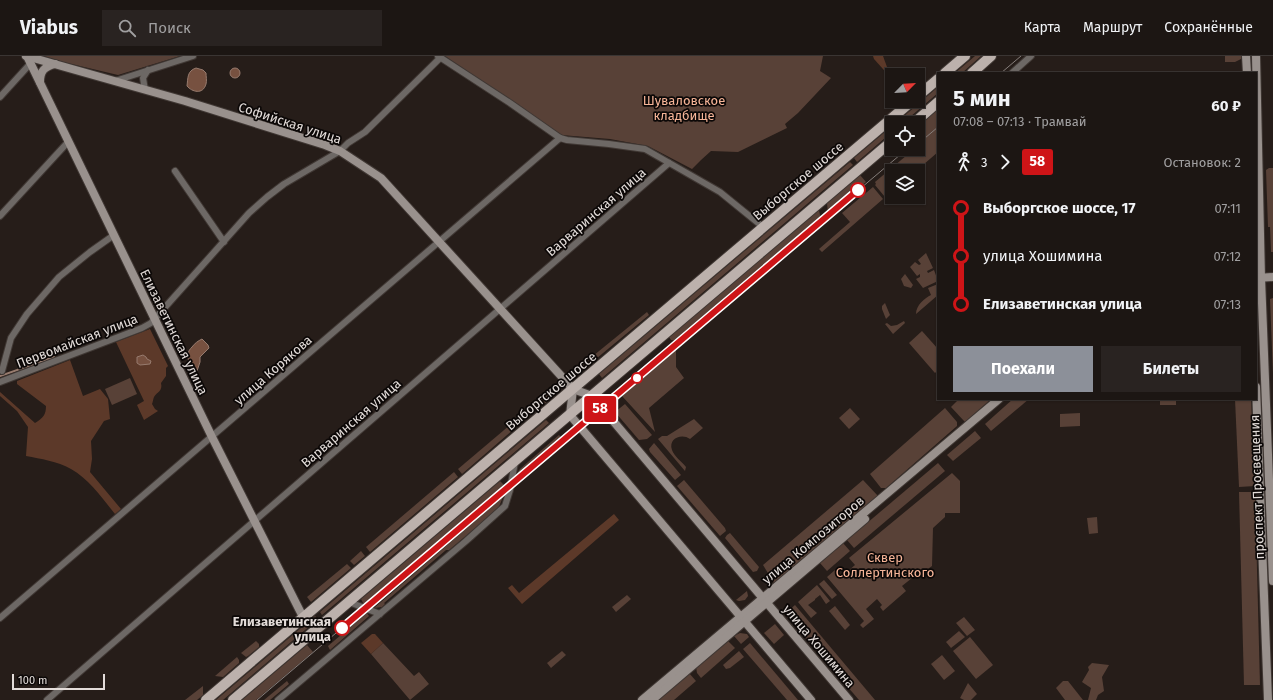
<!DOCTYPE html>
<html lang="ru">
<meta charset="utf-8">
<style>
body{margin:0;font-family:"Fira Sans",sans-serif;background:#292321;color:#f1f3f6;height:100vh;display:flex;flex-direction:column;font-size:15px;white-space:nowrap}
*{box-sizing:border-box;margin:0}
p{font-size:13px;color:#a09fa0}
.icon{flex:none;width:22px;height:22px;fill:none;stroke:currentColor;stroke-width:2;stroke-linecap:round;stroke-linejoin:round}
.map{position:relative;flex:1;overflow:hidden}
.side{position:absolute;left:937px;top:16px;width:320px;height:328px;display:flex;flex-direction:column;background:#1c1613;border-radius:0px;box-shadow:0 1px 3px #0004,0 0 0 1px #3a3533}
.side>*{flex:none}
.badge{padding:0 8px;border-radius:3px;font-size:14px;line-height:26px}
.needle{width:26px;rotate:66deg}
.fabs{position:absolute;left:885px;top:12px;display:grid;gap:8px}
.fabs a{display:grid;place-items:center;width:40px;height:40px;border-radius:0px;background:#1c1613;box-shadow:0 1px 3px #0004,0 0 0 1px #3a3533;font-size:20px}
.scale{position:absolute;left:12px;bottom:10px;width:93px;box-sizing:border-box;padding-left:4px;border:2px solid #e3dcd9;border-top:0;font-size:11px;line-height:14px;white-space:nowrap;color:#e3dcd9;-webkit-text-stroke:3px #0c0807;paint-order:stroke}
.map>.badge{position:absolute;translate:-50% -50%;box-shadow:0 0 0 2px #fff}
.legs{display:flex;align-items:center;gap:6px;height:44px;padding:0 16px;font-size:13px}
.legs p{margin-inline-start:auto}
.overview{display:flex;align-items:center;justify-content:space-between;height:68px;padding:0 16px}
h1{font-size:22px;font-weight:700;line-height:30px}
.cta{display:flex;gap:8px;margin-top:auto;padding:8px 16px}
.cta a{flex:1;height:46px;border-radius:0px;background:#8c9099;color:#fff;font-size:16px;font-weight:700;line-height:46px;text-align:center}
.cta a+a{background:#292321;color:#f1f3f6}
ul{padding:0 16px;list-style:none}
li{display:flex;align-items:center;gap:14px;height:48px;font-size:15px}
li i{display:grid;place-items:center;width:6px;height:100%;margin:0 5px;background:currentColor}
li i::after{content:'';width:10px;height:10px;margin:-5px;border:3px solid;border-radius:50%;background:#1c1613}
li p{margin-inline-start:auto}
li:first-child i{background:linear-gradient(#0000 50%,currentColor 0)}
li:last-child i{background:linear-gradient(currentColor 50%,#0000 0)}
header{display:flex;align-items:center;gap:24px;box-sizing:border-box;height:56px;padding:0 20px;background:#1c1613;border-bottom:1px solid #3a3533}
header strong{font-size:19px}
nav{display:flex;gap:22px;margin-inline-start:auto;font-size:14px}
.search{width:280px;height:36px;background:#292321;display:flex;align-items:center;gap:10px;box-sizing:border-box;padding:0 14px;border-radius:0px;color:#a09fa0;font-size:15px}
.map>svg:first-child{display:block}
.green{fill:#584137}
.forest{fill:#5c3929}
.water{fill:#775140;stroke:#977b6e}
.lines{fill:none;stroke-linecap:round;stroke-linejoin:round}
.stream{stroke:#977b6e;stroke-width:2}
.street-casing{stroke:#403834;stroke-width:8}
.secondary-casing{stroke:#403834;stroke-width:10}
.primary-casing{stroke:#403834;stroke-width:12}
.street{stroke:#6d6865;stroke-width:6}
.secondary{stroke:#99918d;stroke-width:8}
.primary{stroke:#bcb1ac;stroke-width:10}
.tram{stroke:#867e7b;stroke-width:1}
.line-1-casing{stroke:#fff;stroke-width:9}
.line-1{stroke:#ce1417;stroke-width:6}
.stop-1-dot{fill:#fff;stroke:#ce1417;stroke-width:2}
.labels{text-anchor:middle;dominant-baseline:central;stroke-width:3.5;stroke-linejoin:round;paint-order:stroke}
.park-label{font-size:13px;fill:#f7b598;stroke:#0c0807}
.street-label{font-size:13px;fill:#e3dcd9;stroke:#0c0807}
.stop-label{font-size:13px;font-weight:bold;fill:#e3dcd9;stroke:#0c0807;text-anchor:end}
</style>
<header>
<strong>Viabus</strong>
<div class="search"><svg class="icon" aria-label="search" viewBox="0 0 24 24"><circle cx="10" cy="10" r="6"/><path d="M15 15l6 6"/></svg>Поиск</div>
<nav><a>Карта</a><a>Маршрут</a><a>Сохранённые</a></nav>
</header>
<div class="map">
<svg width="1273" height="644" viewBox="0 0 1273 644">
<rect width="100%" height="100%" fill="#261d19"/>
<g class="green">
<polygon points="44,0 180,0 118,19 63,6"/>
<polygon points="445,0 823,0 820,15 831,22 798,57 785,68 787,72 738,96 711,95 701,104 692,113 648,90 610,83 561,79"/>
<polygon points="975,0 981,0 962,17 955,17"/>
<polygon points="1225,0 1241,0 1241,3 1235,6 1225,6"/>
<polygon points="938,31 938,37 903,67 896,67"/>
<polygon points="938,52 938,96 916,115 892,115 892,136 885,141 875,129 876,128 875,126 913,94 912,93 918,93 918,70"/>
<polygon points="892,70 892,76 857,106 854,102"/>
<polygon points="850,106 853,109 602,322 599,318"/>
<polygon points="1269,112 1273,112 1273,196 1271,196 1270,171 1268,171 1266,114"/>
<polygon points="860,119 866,126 828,158 827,147"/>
<polygon points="873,131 883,143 822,196 819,193 850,166 842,157"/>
<polygon points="819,154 821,164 678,285 671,284 669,281"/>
<polygon points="926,197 933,212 927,215 928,217 934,214 938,225 923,232 916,223 920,221 920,218 917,220 910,211 915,206 919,209 921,208 918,204"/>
<polygon points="905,218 913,229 911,232 904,230 901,223"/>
<path d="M938,228V239L916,258C916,249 925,242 931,239L928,232Z"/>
<polygon points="1273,242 1273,318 1270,243"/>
<polygon points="885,247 890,259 886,263 882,253 882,250"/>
<polygon points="647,256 649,259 591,307 588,304"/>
<polygon points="904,265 905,267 893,278 885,268 887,267 891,270 897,269"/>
<polygon points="922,275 938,293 938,314 935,317 909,287"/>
<polygon points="676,294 676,311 684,322 649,352 655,376 622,340"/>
<polygon points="583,308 586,312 573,321 569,320"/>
<polygon points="130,322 137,338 112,349 105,333"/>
<polygon points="563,324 562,332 543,349 539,345"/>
<polygon points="959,343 991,343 965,366 951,351"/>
<polygon points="1013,343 1029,343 991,375 985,368"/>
<rect x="1160" y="343" width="16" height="6"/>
<polygon points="1235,343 1251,343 1255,430 1239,431"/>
<polygon points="625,348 652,379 647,383 639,384 615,356"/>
<polygon points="850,352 860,363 849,373 839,362"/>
<polygon points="945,352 957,366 957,370 886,432 881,432 870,418"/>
<polygon points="1080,357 1080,370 1060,371 1060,358"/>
<path d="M694,363L703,372L690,383C682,377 668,382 672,394C674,400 682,406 686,411L685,415L658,383L662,380H667Z"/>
<polygon points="546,364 549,367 322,559 320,556"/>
<polygon points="510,369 514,373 462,418 458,413"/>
<polygon points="975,375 981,382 953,405 947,399"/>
<polygon points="559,379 562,382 514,424 515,420 520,413"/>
<polygon points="654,387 681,419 675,424 650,396 649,393"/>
<polygon points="938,407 945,415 854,492 847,484"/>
<polygon points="454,416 458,421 370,496 366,491"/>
<polygon points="952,417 960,425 960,457 945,457 945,461 933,472 932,510 925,515 922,514 902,530 906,535 883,555 880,551 882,549 877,543 866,553 874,563 863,572 860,569 864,565 827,521 835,514 841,521 855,509 849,502"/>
<polygon points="684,424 725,472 726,475 720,480 677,430"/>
<polygon points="863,424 878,440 774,527 763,509"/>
<polygon points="500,425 504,429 504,432 367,549 363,547 361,543"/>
<polygon points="1239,436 1255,436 1260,629 1244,629"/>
<polygon points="503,441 498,453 449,494 446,494 384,547 385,548 382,551 374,552"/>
<polygon points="1097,461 1098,477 1089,478 1087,462"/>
<polygon points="730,477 759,511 757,515 753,516 725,482 727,479"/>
<polygon points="843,487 850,495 827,515 820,507"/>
<polygon points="361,495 365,500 354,509 350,505"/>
<polygon points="347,508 351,512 311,546 307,541"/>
<polygon points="824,524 837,539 832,543 819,528"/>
<polygon points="817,529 830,545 826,548 820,539 815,543 815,544 808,549 817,557 811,562 798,546"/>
<polygon points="747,535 748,540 745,544 739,545 736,544"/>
<polygon points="627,539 631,543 616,556 612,551"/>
<polygon points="795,549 875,644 859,644 785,558"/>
<polygon points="835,550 850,569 845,574 829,555"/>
<polygon points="367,557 369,560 330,594 328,590"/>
<polygon points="315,560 318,563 223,644 216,644"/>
<polygon points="964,561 975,574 967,580 956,567"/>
<polygon points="775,568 784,579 774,588 764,577"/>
<polygon points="959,575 965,581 951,592 946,586"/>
<polygon points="740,577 747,578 749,581 741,588 734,580"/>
<polygon points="970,581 993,609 976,623 953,595"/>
<polygon points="727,584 735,592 701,622 697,617 696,611"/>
<polygon points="256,585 259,588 259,591 248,600 246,601 241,597"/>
<polygon points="383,587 414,620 419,616 429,628 410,644 371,598"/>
<polygon points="750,587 798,644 787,644 743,593"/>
<polygon points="307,589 313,596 256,644 242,644"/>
<polygon points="562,595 566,599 551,612 547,607"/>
<polygon points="739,595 744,601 730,612 726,613 723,609"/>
<polygon points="942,599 955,615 944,624 931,608"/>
<polygon points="237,601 239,604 239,607 223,621 215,620"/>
<polygon points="1092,607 1109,609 1102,621 1104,635 1098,639 1096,644 1088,644 1091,632 1082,626 1089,614 1088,611"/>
<polygon points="689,617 696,625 674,644 658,644"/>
<polygon points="287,625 289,628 270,644 264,644"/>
<polygon points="1063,625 1068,625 1083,644 1065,644 1056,632"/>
<polygon points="968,627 977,638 971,644 964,644 960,642"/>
<polygon points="203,630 203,639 197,644 185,644"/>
</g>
<g class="forest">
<polygon points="873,0 883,0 891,22 874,3"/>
<path d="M150,273L168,310L166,312V320L161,327C163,335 157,336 154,341C153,343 153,346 152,348L155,353L158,355L144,364L137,349L144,345L116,286Z"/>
<path d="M70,304L83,340L100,333L108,343L110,363L104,365L91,385L92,403L90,416L121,453L115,458C102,442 89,423 71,413C57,405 41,403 26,400L28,371L17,355L0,340V336L35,367C43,362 46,359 46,350L17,328V325Z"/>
<polygon points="614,458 619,464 522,548 508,532 512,529 519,537"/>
<polygon points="372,578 375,578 383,587 371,598 361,587"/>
</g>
<g class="water">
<circle cx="235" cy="17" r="5"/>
<path d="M196,12L203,14L206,17C206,20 207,25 206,28C203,39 192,36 187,30C188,22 187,15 196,12Z"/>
<path d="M202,283L208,289L209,292L200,301V306L197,315L195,316C190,307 183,300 192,291C195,287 198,285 202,283Z"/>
<polygon points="143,299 146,301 147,303 151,305 150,308 140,309 137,307 137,301"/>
</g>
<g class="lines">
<polyline class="stream" points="0,320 54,301"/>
<g class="street-casing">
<g id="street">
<polyline points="438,0 510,47 560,82 567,84 609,88 645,93 720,136 763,171"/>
<polyline points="1012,17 1031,0"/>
<polyline points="115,25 193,0"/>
<polyline points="145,34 143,22 148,14"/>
<polyline points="0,41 30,8"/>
<polyline points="175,115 224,186"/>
<polyline points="0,160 68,86"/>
<polyline points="2,315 11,282 27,258 59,221 90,196 114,179"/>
<polyline points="0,326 142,272 151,267 249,157 267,141 284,128 340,95 348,87 365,76 440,2"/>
<polyline points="349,546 380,558"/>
<polyline points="0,562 560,82"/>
<polyline points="47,644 669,107"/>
<polyline points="278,644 466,485 505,450 510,434 515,406"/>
</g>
</g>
<g class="secondary-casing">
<g id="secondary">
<polyline points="26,0 185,45 325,89 340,95 381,122 573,333 592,340 849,644"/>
<polyline points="27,0 212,381 303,561"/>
<polyline points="1246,0 1247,17"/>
<polyline points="1256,0 1261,222 1273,525"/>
<path d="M40,26C40,15 44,11 55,8"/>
<polyline points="1257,222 1273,221"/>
<polyline points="1256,331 1268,644"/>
<polyline points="573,333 570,359 811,644"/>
<polyline points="642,644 999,343"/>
<polyline points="652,644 865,463"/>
</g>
</g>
<g class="primary-casing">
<g id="primary">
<polyline points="945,17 965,0"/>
<polyline points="972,17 991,0"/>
<polyline points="918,40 938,23"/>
<polyline points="914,67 938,46"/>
<polyline points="206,644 912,45"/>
<polyline points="233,644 892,85"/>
</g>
</g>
<use href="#street" class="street"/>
<use href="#secondary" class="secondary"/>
<use href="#primary" class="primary"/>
<g class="tram">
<polyline points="1001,17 1021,0"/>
<polyline points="918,88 938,71"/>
<polyline points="257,644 907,93"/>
</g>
</g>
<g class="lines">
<g class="line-1-casing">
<polyline id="line-1" points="342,572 858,134"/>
</g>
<use href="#line-1" class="line-1"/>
</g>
<g class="stop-1-dot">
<circle cx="858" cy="134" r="7"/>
<circle cx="637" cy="322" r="5"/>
<circle cx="342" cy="572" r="7"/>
</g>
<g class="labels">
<g class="park-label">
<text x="684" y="44">Шуваловское<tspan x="684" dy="15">кладбище</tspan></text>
<text x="885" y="501">Сквер<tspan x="885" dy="15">Соллертинского</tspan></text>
</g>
<g class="street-label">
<text transform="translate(290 67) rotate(18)">Софийская улица</text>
<text transform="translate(798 125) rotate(-40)">Выборгское шоссе</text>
<text transform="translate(596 156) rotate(-41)">Варваринская улица</text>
<text transform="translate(174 276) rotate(64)">Елизаветинская улица</text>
<text transform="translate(77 285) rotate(-21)">Первомайская улица</text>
<text transform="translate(273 314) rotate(-41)">улица Корякова</text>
<text transform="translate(551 335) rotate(-40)">Выборгское шоссе</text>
<text transform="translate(351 367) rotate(-41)">Варваринская улица</text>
<text transform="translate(1257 431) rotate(-92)">проспект Просвещения</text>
<text transform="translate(813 484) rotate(-40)">улица Композиторов</text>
<text transform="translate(819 590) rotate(50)">улица Хошимина</text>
</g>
<g class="stop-label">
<text x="331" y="565">Елизаветинская<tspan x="331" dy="15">улица</tspan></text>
</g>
</g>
</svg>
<div class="fabs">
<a><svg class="needle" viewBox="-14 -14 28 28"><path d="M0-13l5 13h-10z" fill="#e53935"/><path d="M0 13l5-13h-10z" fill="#a09fa0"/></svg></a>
<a><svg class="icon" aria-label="locate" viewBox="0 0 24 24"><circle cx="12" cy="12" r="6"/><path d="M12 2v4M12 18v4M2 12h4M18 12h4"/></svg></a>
<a><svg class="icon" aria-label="layers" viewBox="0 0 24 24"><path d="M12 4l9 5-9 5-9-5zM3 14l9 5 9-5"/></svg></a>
</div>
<div class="scale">100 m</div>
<b class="badge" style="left:600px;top:353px;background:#ce1417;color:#fff">58</b>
<section class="side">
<div class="overview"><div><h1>5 мин</h1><p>07:08 – 07:13 · Трамвай</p></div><b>60 ₽</b></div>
<div class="legs"><svg class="icon" aria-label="walk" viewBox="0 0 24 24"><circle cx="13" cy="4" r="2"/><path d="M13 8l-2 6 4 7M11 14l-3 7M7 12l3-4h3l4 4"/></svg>3<svg class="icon" aria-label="forward" viewBox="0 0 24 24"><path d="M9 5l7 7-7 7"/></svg><b class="badge" style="background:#ce1417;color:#fff">58</b><p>Остановок: 2</p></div>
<ul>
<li><i style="color:#ce1417"></i><b>Выборгское шоссе, 17</b><p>07:11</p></li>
<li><i style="color:#ce1417"></i><span>улица Хошимина</span><p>07:12</p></li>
<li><i style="color:#ce1417"></i><b>Елизаветинская улица</b><p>07:13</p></li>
</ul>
<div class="cta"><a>Поехали</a><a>Билеты</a></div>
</section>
</div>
